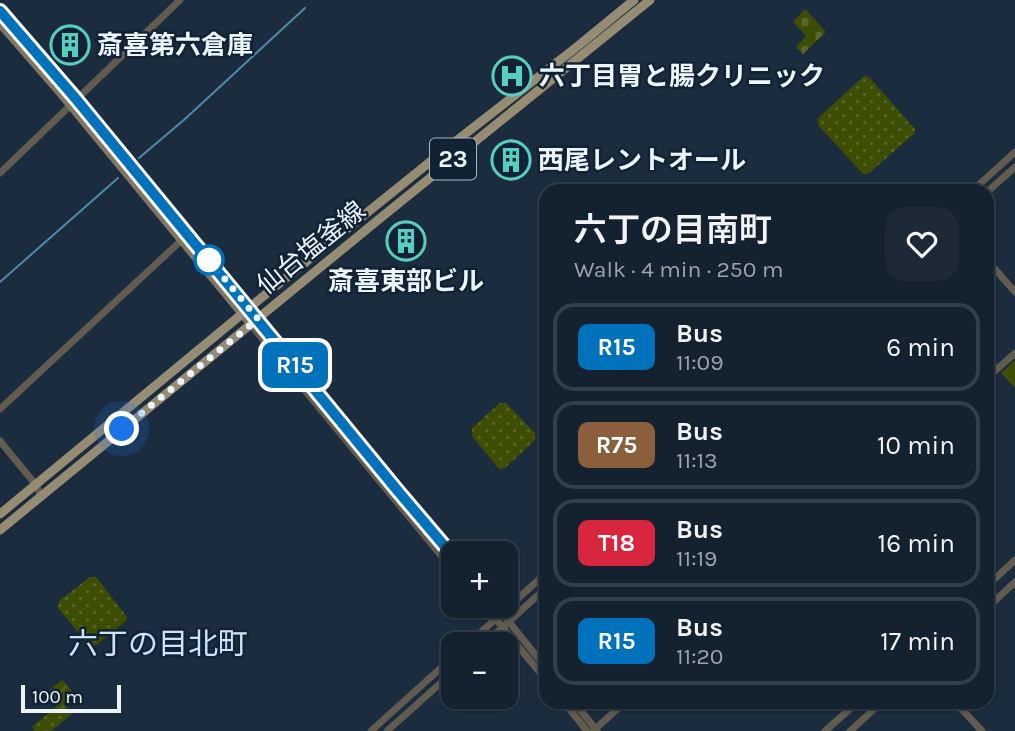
<!DOCTYPE html>
<meta charset="utf-8">
<style>
body{margin:0;font-family:Karla,"Noto Sans JP",sans-serif;background:#1d2937;color:#f1f3f6;height:100vh;display:flex;flex-direction:column;font-size:26px;white-space:nowrap}
*{box-sizing:border-box;margin:0}
p{font-size:23px;color:#9da3aa}
.icon{flex:none;width:38px;height:38px;fill:none;stroke:currentColor;stroke-width:2;stroke-linecap:round;stroke-linejoin:round}
.map{position:relative;flex:1;overflow:hidden}
.side{position:absolute;left:539px;top:184px;width:455px;height:525px;display:flex;flex-direction:column;background:#14212f;border-radius:21px;box-shadow:0 2px 5px #0004,0 0 0 2px #333e4b}
.side>*{flex:none}
.badge{padding:0 14px;border-radius:10px;font-size:24px;line-height:46px}
.buttons{position:absolute;left:441px;top:541px;display:grid;gap:14px}
.buttons a{display:grid;place-items:center;width:77px;height:77px;border-radius:14px;background:#14212f;box-shadow:0 2px 5px #0004,0 0 0 2px #333e4b;font-size:35px}
.scale{position:absolute;left:21px;bottom:18px;width:100px;box-sizing:border-box;padding-left:7px;border:4px solid #ebf4ff;border-top:0;font-size:19px;line-height:24px;white-space:nowrap;color:#ebf4ff;-webkit-text-stroke:5px #112235;paint-order:stroke}
.you{position:absolute;width:35px;height:35px;margin:-18px;border:5px solid #fff;border-radius:50%;background:#1a73e8;box-shadow:0 0 0 10px #1a73e833}
.map>.badge{position:absolute;translate:-50% -50%;box-shadow:0 0 0 4px #fff}
.round{display:grid;place-items:center;flex:none;width:74px;height:74px;border-radius:21px;background:#1d2937}
.headline{display:flex;align-items:center;justify-content:space-between;height:119px;padding:0 35px}
h1{font-size:33px;font-weight:600;line-height:52px}
ul{padding:0;list-style:none}
li{display:flex;align-items:center;gap:21px;height:88px;margin:0 14px 10px;padding:0 21px;border:4px solid #333e4b;border-radius:21px}
li div{flex:1}
li b{display:block;font-size:26px}
li em{font-style:normal}
li .badge{min-width:77px;font-weight:700;text-align:center}
.map>svg:first-child{display:block}
.grass{fill:url(#grass-dots)}
.cemetery{fill:url(#cemetery-stones)}
.garden{fill:url(#garden-furrows)}
.pitch{fill:#3d4d01}
.lines{fill:none;stroke-linecap:round;stroke-linejoin:round}
.stream{stroke:#508aaa;stroke-width:2}
.tertiary{stroke:#615b50;stroke-width:7}
.secondary{stroke:#7f7664;stroke-width:8}
.primary{stroke:#968b73;stroke-width:9}
.line-casing{stroke:#fff;stroke-width:16}
.line{stroke:#0072bc;stroke-width:10}
.walk{stroke:#ebf4ff;stroke-width:7;stroke-dasharray:0 12.6}
.stop-dot{fill:#fff;stroke:#0072bc;stroke-width:3.5}
.labels{text-anchor:middle;dominant-baseline:central;stroke-width:5;stroke-linejoin:round;paint-order:stroke}
.shield{fill:#112235;stroke:#aab5c2;stroke-width:2}
.shield-label{font-size:24px;font-weight:bold;fill:#ebf4ff}
.poi-label{font-size:26px;font-weight:bold;fill:#ebf4ff;stroke:#112235;text-anchor:start}
.street-label{font-size:26px;fill:#ebf4ff;stroke:#112235}
.quarter-label{font-size:30px;fill:#cce3fc;stroke:#112235}
</style>
<div class="map">
<svg width="1015" height="731" viewBox="0 0 1015 731">
<defs>
<pattern id="grass-dots" width="8" height="8" patternUnits="userSpaceOnUse" patternTransform="scale(1.75)"><rect width="8" height="8" fill="#3d4d01"/><path d="M2 2h.1M6 6h.1" fill="none" stroke="#596727" stroke-width="1.8" stroke-linecap="round"/></pattern>
<pattern id="cemetery-stones" width="16" height="16" patternUnits="userSpaceOnUse" patternTransform="scale(1.75)"><rect width="16" height="16" fill="#3d4d01"/><path d="M2 7V4a2 2 0 0 1 4 0v3zM10 15v-3a2 2 0 0 1 4 0v3z" fill="#596727"/></pattern>
<pattern id="garden-furrows" width="10" height="10" patternUnits="userSpaceOnUse" patternTransform="scale(1.75)"><rect width="10" height="10" fill="#3d4d01"/><path d="M-1 1l2-2M0 10L10 0M9 11l2-2" fill="none" stroke="#596727"/></pattern>
</defs>
<rect width="100%" height="100%" fill="#1b2c3f"/>
<g class="grass">
<polygon points="864,76 869,77 915,129 915,133 868,174 863,174 818,125 818,118"/>
<polygon points="500,403 506,403 535,433 535,440 505,468 499,469 472,436 472,428"/>
<polygon points="90,577 96,577 127,617 126,621 96,645 90,647 58,608 59,601"/>
<polygon points="57,706 67,718 51,731 35,731 32,727"/>
</g>
<polygon class="cemetery" points="805,9 826,32 803,54 796,47 806,36 793,22"/>
<polygon class="garden" points="62,680 74,693 63,703 72,714 67,718 46,693"/>
<polygon class="pitch" points="1015,360 1015,388 1001,373"/>
<g class="lines">
<g class="stream">
<polyline points="139,158 185,119 305,8"/>
<polyline points="0,282 118,178"/>
</g>
<g class="tertiary">
<polyline points="0,173 180,0"/>
<polyline points="972,191 1015,152"/>
<polyline points="987,192 1015,167"/>
<polyline points="987,260 1015,292"/>
<polyline points="258,319 397,490 453,556"/>
<polyline points="251,325 453,570"/>
<polyline points="987,378 1015,353"/>
<polyline points="0,409 185,237"/>
<polyline points="0,441 36,485 41,496"/>
<polyline points="987,586 1015,560"/>
<polyline points="485,606 546,680"/>
<polyline points="498,606 509,622 546,668"/>
<polyline points="987,608 1015,582"/>
<polyline points="468,644 546,573"/>
<polyline points="484,644 546,588"/>
<polyline points="564,702 587,731"/>
<polyline points="574,702 597,731"/>
<polyline points="955,702 982,731"/>
<polyline points="371,731 453,657"/>
<polyline points="387,731 453,672"/>
<polyline points="593,731 625,702"/>
<polyline points="825,731 858,702"/>
<polyline points="850,731 882,702"/>
</g>
<g class="secondary">
<polyline points="0,11 76,99 258,319"/>
<polyline points="0,24 60,93 251,325"/>
</g>
<g class="primary">
<polyline points="0,514 260,299 451,145 578,46 634,0"/>
<polyline points="0,530 378,220 650,0"/>
</g>
</g>
<g class="lines">
<g class="line-casing">
<polyline id="line" points="0,11 76,99 397,490 453,556"/>
</g>
<use href="#line" class="line"/>
<polyline class="walk" points="122,429 258,319 209,260"/>
</g>
<defs>
<g id="building-ring" transform="scale(2.0125)"><circle r="9.5" fill="#112235" stroke="#57cec2" stroke-width="1.5"/><path d="M-4-6H4V6H1V3H-1V6H-4ZM-2.5-4.3h1.7v1.8h-1.7ZM.8-4.3h1.7v1.8H.8ZM-2.5-1h1.7V.8h-1.7ZM.8-1h1.7V.8H.8Z" fill="#57cec2"/></g>
<g id="hospital-ring" transform="scale(2.0125)"><circle r="9.5" fill="#112235" stroke="#57cec2" stroke-width="1.5"/><path d="M-5-5h3v3.5h4V-5h3V5h-3V1.5h-4V5h-3Z" fill="#57cec2"/></g>
</defs>
<g fill-rule="evenodd">
<use href="#building-ring" x="70" y="45"/>
<use href="#hospital-ring" x="512" y="76"/>
<use href="#building-ring" x="511" y="160"/>
<use href="#building-ring" x="406" y="241"/>
</g>
<circle class="stop-dot" cx="209" cy="260" r="14"/>
<g class="labels">
<rect class="shield" x="430" y="138.5" width="46" height="41" rx="5"/>
<g class="shield-label">
<text x="453" y="159">23</text>
</g>
<g class="poi-label">
<text x="97" y="45">斎喜第六倉庫</text>
<text x="539" y="76">六丁目胃と腸クリニック</text>
<text x="538" y="160">西尾レントオール</text>
<text x="406" y="281" text-anchor="middle">斎喜東部ビル</text>
</g>
<g class="street-label">
<text transform="translate(311 248) rotate(-39)">仙台塩釜線</text>
</g>
<g class="quarter-label">
<text x="158" y="644">六丁の目北町</text>
</g>
</g>
</svg>
<div class="buttons">
<a>+</a>
<a>−</a>
</div>
<div class="scale">100 m</div>
<div class="you" style="left:122px;top:429px"></div>
<b class="badge" style="left:295px;top:365px;background:#0072bc;color:#fff">R15</b>
<section class="side">
<div class="headline"><div><h1>六丁の目南町</h1><p>Walk · 4 min · 250 m</p></div><a class="round"><svg class="icon" aria-label="heart" viewBox="0 0 24 24"><path d="M12 20l-8-8c-3-5 5-10 8-4 3-6 11-1 8 4z"/></svg></a></div>
<ul>
<li><span class="badge" style="background:#0072bc;color:#fff">R15</span><div><b>Bus</b><p>11:09</p></div><em>6 min</em></li>
<li><span class="badge" style="background:#8b5e3c;color:#fff">R75</span><div><b>Bus</b><p>11:13</p></div><em>10 min</em></li>
<li><span class="badge" style="background:#d7263d;color:#fff">T18</span><div><b>Bus</b><p>11:19</p></div><em>16 min</em></li>
<li><span class="badge" style="background:#0072bc;color:#fff">R15</span><div><b>Bus</b><p>11:20</p></div><em>17 min</em></li>
</ul>
</section>
</div>
